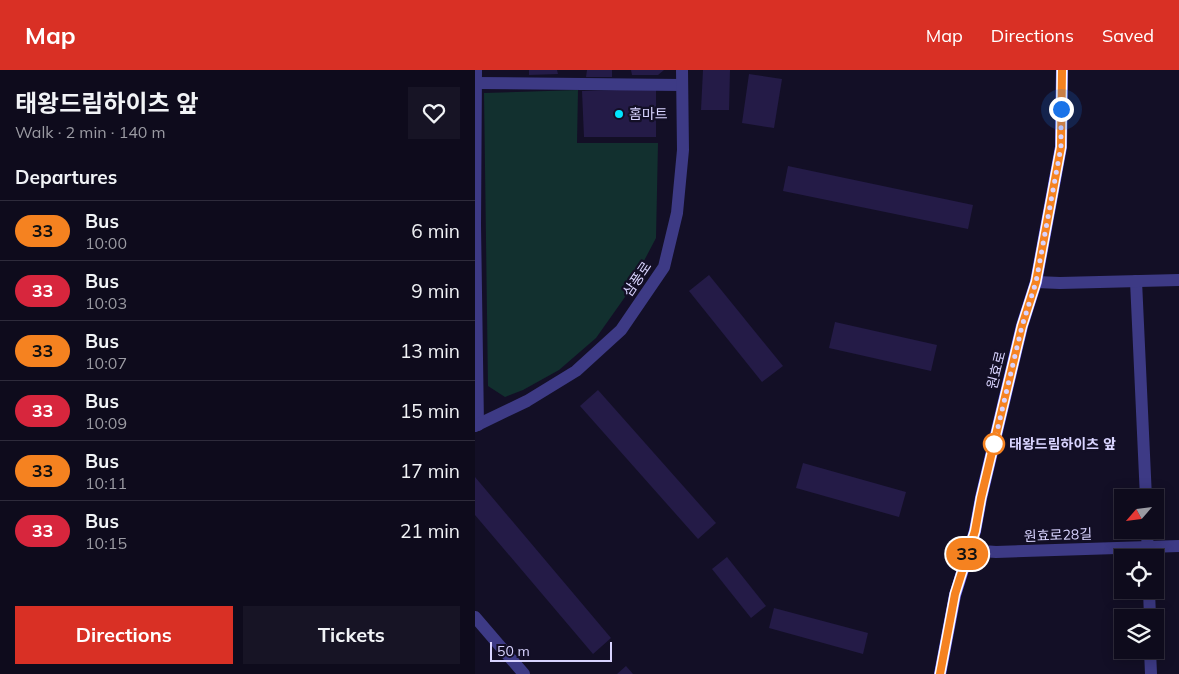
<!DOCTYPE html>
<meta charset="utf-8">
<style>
body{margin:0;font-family:Mulish,"Noto Sans KR",sans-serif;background:#171425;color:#f1f3f6;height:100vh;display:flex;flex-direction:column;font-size:19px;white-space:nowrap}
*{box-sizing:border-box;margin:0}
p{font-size:16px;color:#9b9ba3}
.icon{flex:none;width:28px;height:28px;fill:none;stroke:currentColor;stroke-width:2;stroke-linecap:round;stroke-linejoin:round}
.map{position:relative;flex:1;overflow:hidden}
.details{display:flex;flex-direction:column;background:#0e0b1c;width:475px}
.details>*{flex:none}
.badge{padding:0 10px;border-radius:16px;font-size:18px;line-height:32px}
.needle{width:32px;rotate:242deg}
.tools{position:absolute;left:639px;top:419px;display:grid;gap:10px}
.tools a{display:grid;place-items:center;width:50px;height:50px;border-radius:0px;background:#0e0b1c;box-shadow:0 2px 12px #0003,0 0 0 1px #2e2b3b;font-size:25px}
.scale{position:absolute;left:15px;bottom:12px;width:122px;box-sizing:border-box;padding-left:5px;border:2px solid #d9d4ff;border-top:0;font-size:14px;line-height:18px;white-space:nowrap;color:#d9d4ff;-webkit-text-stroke:4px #130f26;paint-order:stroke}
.you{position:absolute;width:25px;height:25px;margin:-12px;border:4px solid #fff;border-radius:50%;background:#1a73e8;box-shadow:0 0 0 8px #1a73e833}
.map>.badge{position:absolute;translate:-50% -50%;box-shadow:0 0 0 2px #fff}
h2{padding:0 15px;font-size:19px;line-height:45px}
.round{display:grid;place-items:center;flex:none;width:52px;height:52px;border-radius:0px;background:#171425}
.headline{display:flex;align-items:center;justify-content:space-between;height:85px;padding:0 15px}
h1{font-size:24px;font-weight:700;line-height:38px}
.primary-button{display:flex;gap:10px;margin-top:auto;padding:10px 15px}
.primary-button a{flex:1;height:58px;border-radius:0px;background:#d93025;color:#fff;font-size:20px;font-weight:700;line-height:58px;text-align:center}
.primary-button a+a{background:#171425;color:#f1f3f6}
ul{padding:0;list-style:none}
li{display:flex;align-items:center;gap:15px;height:60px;padding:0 15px;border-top:1px solid #2e2b3b}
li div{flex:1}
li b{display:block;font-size:19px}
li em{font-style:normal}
li .badge{min-width:55px;font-weight:700;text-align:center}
header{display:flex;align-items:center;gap:30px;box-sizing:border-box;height:70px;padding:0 25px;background:#d93025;color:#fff}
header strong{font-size:24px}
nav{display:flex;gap:28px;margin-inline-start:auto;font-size:18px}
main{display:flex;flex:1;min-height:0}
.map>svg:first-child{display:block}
.green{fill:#12302f}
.building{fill:#241b47}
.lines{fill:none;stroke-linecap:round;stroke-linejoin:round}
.street{stroke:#3d3a85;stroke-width:12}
.secondary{stroke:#6f6bff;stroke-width:12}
.line-casing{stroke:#fff;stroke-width:11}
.line{stroke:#f58220;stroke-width:8}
.walk{stroke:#d9d4ff;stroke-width:5;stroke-dasharray:0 9}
.poi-dot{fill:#00e5ff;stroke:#130f26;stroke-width:2}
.stop-dot{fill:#fff;stroke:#f58220;stroke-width:2.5}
.labels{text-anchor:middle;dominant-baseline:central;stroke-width:4.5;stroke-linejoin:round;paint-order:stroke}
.poi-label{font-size:14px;fill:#d9d4ff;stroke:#130f26;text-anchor:start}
.street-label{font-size:14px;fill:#d9d4ff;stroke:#130f26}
.stop-label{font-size:14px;font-weight:bold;fill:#d9d4ff;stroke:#130f26;text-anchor:start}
</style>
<header>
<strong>Map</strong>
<nav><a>Map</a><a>Directions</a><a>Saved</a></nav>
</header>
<main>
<section class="details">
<div class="headline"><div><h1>태왕드림하이츠 앞</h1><p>Walk · 2 min · 140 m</p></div><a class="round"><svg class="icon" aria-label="heart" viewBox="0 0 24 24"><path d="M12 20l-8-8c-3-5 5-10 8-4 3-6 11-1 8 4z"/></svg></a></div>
<h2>Departures</h2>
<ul>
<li><span class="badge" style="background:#f58220;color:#111">33</span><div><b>Bus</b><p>10:00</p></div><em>6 min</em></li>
<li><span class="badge" style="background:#d7263d;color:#fff">33</span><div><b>Bus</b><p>10:03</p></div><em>9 min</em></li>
<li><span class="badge" style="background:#f58220;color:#111">33</span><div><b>Bus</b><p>10:07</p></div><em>13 min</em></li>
<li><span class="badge" style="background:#d7263d;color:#fff">33</span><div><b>Bus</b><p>10:09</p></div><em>15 min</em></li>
<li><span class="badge" style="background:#f58220;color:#111">33</span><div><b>Bus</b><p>10:11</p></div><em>17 min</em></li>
<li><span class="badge" style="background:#d7263d;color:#fff">33</span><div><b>Bus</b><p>10:15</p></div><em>21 min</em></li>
</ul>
<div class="primary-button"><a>Directions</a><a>Tickets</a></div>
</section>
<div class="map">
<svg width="704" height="604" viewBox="0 0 704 604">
<rect width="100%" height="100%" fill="#130f26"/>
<polygon class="green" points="103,20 102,73 183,73 181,168 150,227 121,268 84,300 48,320 30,327 13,316 9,23"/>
<g class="building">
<polygon points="54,0 82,0 83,4 54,5"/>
<polygon points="112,0 137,0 137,7 111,7"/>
<polygon points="156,0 189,0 183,5 157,5"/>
<polygon points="228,0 255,0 254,40 226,40"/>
<polygon points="274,4 307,9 299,58 267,53"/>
<polygon points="181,19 181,67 109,67 107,21"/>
<polygon points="313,96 498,135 493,159 308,121"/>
<polygon points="234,205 308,296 287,312 214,221"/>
<polygon points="360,252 462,275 456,301 354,278"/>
<polygon points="123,320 241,453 223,469 105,336"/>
<polygon points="328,393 431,422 424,447 321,418"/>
<polygon points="0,407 136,568 118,584 0,445"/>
<polygon points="252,487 291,536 276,548 237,499"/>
<polygon points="299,538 393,563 388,584 294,558"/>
<polygon points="151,596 158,604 142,604"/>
</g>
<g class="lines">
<g class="street">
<polyline points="1,0 0,155 3,355"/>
<polyline points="1,13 207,15"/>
<polyline points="661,211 671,428"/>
<polyline points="561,212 585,213 704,210"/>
<polyline points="0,356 52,331 101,301 146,260 189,197 202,143 208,80 207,0"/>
<polyline points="672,460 673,488"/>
<polyline points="494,480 521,482 704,476"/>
<polyline points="674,520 675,548"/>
<polyline points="0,547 49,604"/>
<polyline points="675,580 676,604"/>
</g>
<polyline class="secondary" points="465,604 480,525 500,461 506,428 547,256 561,212 586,77 587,0"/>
</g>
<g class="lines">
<g class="line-casing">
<polyline id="line" points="465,604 480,524 500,461 506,428 547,256 561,212 586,77 587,0"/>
</g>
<use href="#line" class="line"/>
<polyline class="walk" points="519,374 547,256 561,212 586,77 586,39"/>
</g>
<circle class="poi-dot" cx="144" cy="44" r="5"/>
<circle class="stop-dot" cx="519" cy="374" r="10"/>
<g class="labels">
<g class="poi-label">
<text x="154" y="44">홈마트</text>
</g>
<g class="street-label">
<text transform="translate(162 209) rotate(-56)">삼풍로</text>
<text transform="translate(521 300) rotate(-76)">원효로</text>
<text transform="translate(583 465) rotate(-2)">원효로28길</text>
</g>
<g class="stop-label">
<text x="534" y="374">태왕드림하이츠 앞</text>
</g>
</g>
</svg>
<div class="tools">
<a><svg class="needle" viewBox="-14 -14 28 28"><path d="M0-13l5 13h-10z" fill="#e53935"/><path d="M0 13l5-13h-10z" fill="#9b9ba3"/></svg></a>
<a><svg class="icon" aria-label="locate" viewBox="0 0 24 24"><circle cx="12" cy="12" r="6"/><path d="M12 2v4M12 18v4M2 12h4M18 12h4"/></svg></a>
<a><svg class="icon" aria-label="layers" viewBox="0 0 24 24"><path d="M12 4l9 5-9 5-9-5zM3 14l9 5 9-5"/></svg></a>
</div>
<div class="scale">50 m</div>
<div class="you" style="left:586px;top:39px"></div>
<b class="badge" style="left:492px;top:484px;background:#f58220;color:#111">33</b>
</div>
</main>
